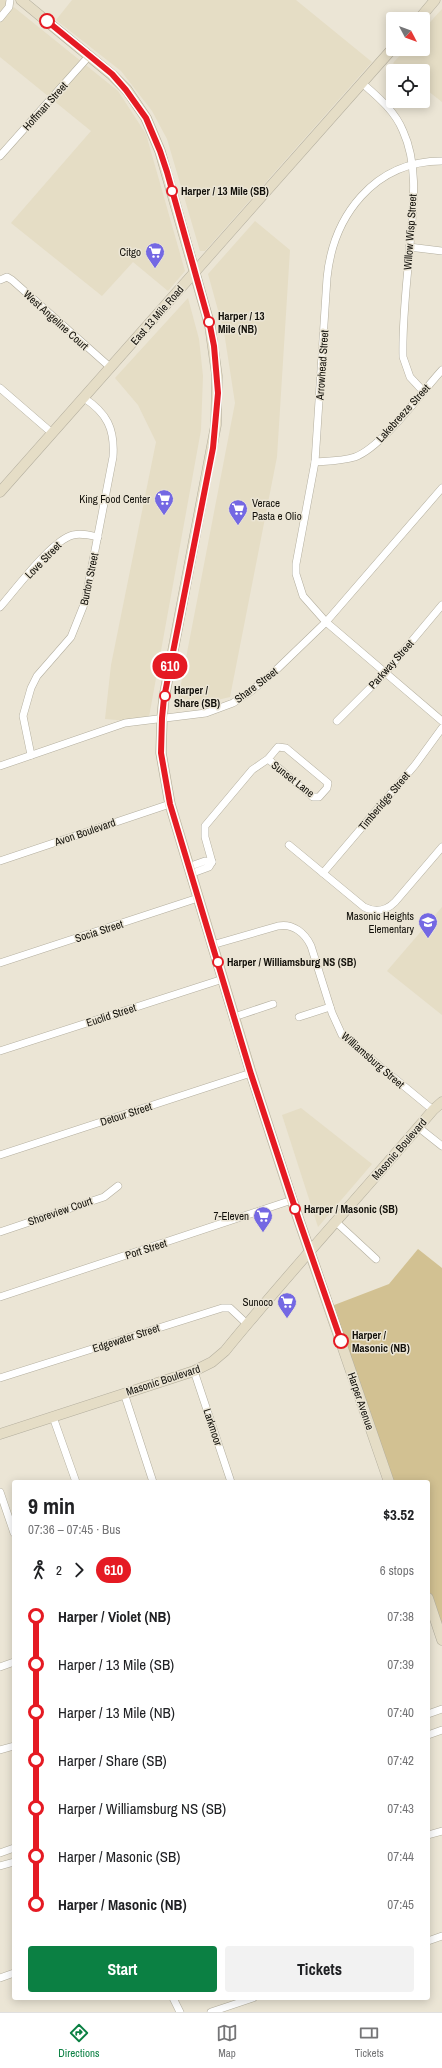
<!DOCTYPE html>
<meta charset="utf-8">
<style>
body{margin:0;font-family:"Archivo Narrow",sans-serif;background:#f2f2f2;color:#202124;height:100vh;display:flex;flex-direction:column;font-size:15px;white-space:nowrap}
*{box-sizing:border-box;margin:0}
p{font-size:13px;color:#757577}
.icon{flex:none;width:22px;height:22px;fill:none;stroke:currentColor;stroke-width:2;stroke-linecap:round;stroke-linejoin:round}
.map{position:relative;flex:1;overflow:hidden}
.side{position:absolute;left:12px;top:1480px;width:418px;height:520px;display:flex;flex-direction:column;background:#fff;border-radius:4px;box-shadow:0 2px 10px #0003}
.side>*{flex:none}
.badge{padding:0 8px;border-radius:13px;font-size:14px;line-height:26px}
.needle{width:26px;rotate:131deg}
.buttons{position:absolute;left:386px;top:12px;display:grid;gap:8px}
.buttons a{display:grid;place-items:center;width:44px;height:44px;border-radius:4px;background:#fff;box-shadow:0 2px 10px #0003;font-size:20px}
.map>.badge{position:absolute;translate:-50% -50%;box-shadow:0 0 0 2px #fff}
.legs{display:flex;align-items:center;gap:6px;height:44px;padding:0 16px;font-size:13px}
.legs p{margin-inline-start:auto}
.summary{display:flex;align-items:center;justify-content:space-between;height:68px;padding:0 16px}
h1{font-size:22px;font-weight:800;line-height:30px}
.primary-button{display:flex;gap:8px;margin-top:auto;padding:8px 16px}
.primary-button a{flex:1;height:46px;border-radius:4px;background:#0b8043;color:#fff;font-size:16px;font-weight:800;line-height:46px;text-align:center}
.primary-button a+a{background:#f2f2f2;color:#202124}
ul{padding:0 16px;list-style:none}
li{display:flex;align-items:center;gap:14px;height:48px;font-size:15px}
li i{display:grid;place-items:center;width:6px;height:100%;margin:0 5px;background:currentColor}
li i::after{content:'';width:10px;height:10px;margin:-5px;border:3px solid;border-radius:50%;background:#fff}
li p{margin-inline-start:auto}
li:first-child i{background:linear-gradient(#0000 50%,currentColor 0)}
li:last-child i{background:linear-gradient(currentColor 50%,#0000 0)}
.tabs{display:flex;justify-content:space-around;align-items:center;height:56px;border-top:1px solid #e0e0e0;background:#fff;font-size:11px;color:#757577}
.tabs a{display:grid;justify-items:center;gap:2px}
.tabs .on{color:#0b8043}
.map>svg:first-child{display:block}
.built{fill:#e5ddc5}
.green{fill:#d2c192}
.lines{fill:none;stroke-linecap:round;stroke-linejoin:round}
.street-casing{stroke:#b3ae9e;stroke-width:8}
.secondary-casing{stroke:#b3ae9e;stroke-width:11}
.street{stroke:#fff;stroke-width:7}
.secondary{stroke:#e5ddc6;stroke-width:10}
.line-1-casing{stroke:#fff;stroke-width:9}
.line-1{stroke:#e51a23;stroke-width:6}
.stop-1-dot{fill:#fff;stroke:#e51a23;stroke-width:2}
.labels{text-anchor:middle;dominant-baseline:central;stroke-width:3;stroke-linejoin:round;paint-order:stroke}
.street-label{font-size:11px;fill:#12100a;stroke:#ebe5d5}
.stop-label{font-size:11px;font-weight:bold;fill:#12100a;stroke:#ebe5d5;text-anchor:start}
.poi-label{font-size:11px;fill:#12100a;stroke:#ebe5d5;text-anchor:end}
</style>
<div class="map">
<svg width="442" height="2012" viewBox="0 0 442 2012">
<rect width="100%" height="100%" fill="#ebe5d5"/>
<g class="built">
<polygon points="0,0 5,0 118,91 146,134 185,271 168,291 133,262 102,296 11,223 91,131 0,57"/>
<polygon points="72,0 296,0 372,62 205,251 200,251 167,139 152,111 121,71 56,20"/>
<polygon points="442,9 442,102 423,87 423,71 403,71 393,63 406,49 423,49 423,30"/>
<polygon points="255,221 290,250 277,457 230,697 176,710 235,403 224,332 208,274"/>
<polygon points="188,298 199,339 203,376 201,430 149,717 128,721 105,719 111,665 156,442 138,405 115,378"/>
<polygon points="442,907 442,1015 387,971"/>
<polygon points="301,1108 372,1164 318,1227 282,1115"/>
</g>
<polygon class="green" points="418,1249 442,1268 442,1642 428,1600 428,1482 388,1482 329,1307 389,1284"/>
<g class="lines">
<g class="street-casing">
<g id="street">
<polyline points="0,18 9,7 10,0"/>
<path d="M362,83C378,97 395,111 403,131C419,166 413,208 410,245C407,282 402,320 403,357L410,377L423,391"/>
<polyline points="0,156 89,56"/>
<path d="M442,161C374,161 333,216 327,278L315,462L296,564V574L303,596L326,622L442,721"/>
<polyline points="409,247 442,251"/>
<polyline points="0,280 7,277 12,280 111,368"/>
<polyline points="0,388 52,433"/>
<path d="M315,462C329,461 342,461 355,457C382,447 421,393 442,370"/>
<path d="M0,607C16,589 52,540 73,535C81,533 89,535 98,537"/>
<polyline points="337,721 385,673 442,605"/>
<path d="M31,755L23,716L31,688L37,676L71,637L85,602L113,457C115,429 107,413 84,398"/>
<polyline points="0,766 125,723 206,713 233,703 250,692 274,672 326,622 442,488"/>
<path d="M289,845L364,907C376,913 386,911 395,902L442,847"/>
<polyline points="0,861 170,804"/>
<polyline points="212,862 205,837 205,826 252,770 268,759 278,747 286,748 328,783 327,788 319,797 313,797 268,759"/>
<polyline points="188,867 205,861 212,862 209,867 190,874"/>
<polyline points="323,873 415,765 442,728"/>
<path d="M212,945L278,926C293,923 305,933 311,946L332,1013L342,1035L433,1110"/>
<polyline points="0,963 198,898"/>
<polyline points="234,1017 273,1004"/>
<polyline points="299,1017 330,1007"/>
<polyline points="0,1051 223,979"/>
<polyline points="418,1127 442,1146"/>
<polyline points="0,1155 251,1073"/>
<polyline points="336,1222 376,1259"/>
<polyline points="0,1232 104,1197 118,1186"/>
<polyline points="0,1297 292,1200"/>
<polyline points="194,1371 231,1482"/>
<polyline points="0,1378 222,1308 230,1308 247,1324"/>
<polyline points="124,1393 153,1482"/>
<polyline points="53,1417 76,1482"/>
<polyline points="0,1492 14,1533"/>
<polyline points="0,1667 14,1662"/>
<polyline points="428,1714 442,1709"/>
<polyline points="428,1735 442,1730"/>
<polyline points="0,1750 14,1746"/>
<polyline points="428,1835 442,1831"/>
<polyline points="0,1853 14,1848"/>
<polyline points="0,1866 14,1862"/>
<polyline points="428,1941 442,1936"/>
<polyline points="0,1978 14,1973"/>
<polyline points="173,1998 180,2012"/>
<polyline points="211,2012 253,1998"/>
</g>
</g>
<g class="secondary-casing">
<g id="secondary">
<polyline points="21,0 112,75 127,90 146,118 160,151 210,326 217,376 216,425 164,698 162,718 161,753 170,804 251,1073 292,1200 389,1482"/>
<polyline points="419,19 435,0"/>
<polyline points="0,492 393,48"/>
<path d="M0,1434L194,1371L212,1362L225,1351C292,1269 364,1191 433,1110L442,1102"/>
<polyline points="428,1598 442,1640"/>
</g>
</g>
<use href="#street" class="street"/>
<use href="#secondary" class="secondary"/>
</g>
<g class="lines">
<g class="line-1-casing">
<polyline id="line-1" points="47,21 112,74 126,90 146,118 160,151 167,172 210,326 214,346 218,393 213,448 164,698 162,718 161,753 170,804 251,1074 299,1220 341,1341"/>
</g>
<use href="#line-1" class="line-1"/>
</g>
<defs>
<g id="supermarket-pin" transform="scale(1)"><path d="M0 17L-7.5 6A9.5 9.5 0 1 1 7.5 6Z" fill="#7468e3" stroke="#ebe5d5"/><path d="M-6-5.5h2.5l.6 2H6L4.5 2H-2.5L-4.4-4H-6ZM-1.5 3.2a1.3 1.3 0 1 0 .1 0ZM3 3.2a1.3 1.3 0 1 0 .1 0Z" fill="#fff"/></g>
<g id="school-pin" transform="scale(1)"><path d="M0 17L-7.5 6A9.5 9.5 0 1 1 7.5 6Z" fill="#7468e3" stroke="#ebe5d5"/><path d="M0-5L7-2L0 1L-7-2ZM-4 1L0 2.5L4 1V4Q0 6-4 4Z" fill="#fff"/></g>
</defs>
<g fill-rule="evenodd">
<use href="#supermarket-pin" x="155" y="252"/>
<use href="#supermarket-pin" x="164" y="499"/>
<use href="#supermarket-pin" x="238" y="509"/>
<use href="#school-pin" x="428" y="922"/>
<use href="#supermarket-pin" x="263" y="1216"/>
<use href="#supermarket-pin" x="287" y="1302"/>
</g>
<g class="stop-1-dot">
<circle cx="47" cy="21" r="7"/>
<circle cx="172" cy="191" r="5"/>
<circle cx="209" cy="322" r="5"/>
<circle cx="165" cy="696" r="5"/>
<circle cx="218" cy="962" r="5"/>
<circle cx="295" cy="1209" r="5"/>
<circle cx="341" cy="1341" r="7"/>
</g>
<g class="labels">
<g class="street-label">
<text transform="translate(45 106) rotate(-48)">Hoffman Street</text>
<text transform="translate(410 232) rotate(-86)">Willow Wisp Street</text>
<text transform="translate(157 315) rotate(-49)">East 13 Mile Road</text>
<text transform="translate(56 320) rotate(42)">West Angeline Court</text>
<text transform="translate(322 365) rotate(-86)">Arrowhead Street</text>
<text transform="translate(403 413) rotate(-48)">Lakebreeze Street</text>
<text transform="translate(43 560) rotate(-46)">Love Street</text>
<text transform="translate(89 579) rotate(-78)">Burton Street</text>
<text transform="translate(391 664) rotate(-48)">Parkway Street</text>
<text transform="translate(256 685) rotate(-37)">Share Street</text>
<text transform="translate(293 779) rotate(38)">Sunset Lane</text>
<text transform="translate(384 801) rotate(-50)">Timberidge Street</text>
<text transform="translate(85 832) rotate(-19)">Avon Boulevard</text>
<text transform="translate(99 931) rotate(-18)">Socia Street</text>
<text transform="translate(111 1015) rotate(-18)">Euclid Street</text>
<text transform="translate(373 1060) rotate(41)">Williamsburg Street</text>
<text transform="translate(126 1114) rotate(-18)">Detour Street</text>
<text transform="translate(399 1149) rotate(-49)">Masonic Boulevard</text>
<text transform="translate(60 1211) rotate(-19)">Shoreview Court</text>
<text transform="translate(146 1249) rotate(-18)">Port Street</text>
<text transform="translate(126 1338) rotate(-18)">Edgewater Street</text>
<text transform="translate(163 1380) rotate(-18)">Masonic Boulevard</text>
<text transform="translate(361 1401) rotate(71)">Harper Avenue</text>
<text transform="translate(213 1427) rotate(72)">Larkmoor</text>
</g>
<g class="stop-label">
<text x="181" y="191">Harper / 13 Mile (SB)</text>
<text x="218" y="316">Harper / 13<tspan x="218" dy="13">Mile (NB)</tspan></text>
<text x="174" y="690">Harper /<tspan x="174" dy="13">Share (SB)</tspan></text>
<text x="227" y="962">Harper / Williamsburg NS (SB)</text>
<text x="304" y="1209">Harper / Masonic (SB)</text>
<text x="352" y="1335">Harper /<tspan x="352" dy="13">Masonic (NB)</tspan></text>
</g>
<g class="poi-label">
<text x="141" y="252">Citgo</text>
<text x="150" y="499">King Food Center</text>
<text x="252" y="503" text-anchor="start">Verace<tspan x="252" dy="13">Pasta e Olio</tspan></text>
<text x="414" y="916">Masonic Heights<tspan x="414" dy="13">Elementary</tspan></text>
<text x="249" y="1216">7-Eleven</text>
<text x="273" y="1302">Sunoco</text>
</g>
</g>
</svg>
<div class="buttons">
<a><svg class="needle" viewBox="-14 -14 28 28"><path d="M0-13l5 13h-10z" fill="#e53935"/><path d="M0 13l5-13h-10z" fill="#757577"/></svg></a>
<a><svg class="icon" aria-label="locate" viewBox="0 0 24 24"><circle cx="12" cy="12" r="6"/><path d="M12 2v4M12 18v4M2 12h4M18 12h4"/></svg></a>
</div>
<b class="badge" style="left:170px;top:666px;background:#e51a23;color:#fff">610</b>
<section class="side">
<div class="summary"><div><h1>9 min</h1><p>07:36 – 07:45 · Bus</p></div><b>$3.52</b></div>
<div class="legs"><svg class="icon" aria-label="walk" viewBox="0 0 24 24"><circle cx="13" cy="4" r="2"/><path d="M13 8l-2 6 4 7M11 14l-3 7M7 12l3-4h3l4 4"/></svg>2<svg class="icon" aria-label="forward" viewBox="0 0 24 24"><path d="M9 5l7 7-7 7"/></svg><b class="badge" style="background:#e51a23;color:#fff">610</b><p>6 stops</p></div>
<ul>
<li><i style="color:#e51a23"></i><b>Harper / Violet (NB)</b><p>07:38</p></li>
<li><i style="color:#e51a23"></i><span>Harper / 13 Mile (SB)</span><p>07:39</p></li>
<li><i style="color:#e51a23"></i><span>Harper / 13 Mile (NB)</span><p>07:40</p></li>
<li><i style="color:#e51a23"></i><span>Harper / Share (SB)</span><p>07:42</p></li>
<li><i style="color:#e51a23"></i><span>Harper / Williamsburg NS (SB)</span><p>07:43</p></li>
<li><i style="color:#e51a23"></i><span>Harper / Masonic (SB)</span><p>07:44</p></li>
<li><i style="color:#e51a23"></i><b>Harper / Masonic (NB)</b><p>07:45</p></li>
</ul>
<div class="primary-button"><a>Start</a><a>Tickets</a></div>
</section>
</div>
<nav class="tabs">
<a class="on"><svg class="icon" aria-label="directions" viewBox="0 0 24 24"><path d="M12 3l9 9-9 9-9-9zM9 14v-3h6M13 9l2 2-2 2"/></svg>Directions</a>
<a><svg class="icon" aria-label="map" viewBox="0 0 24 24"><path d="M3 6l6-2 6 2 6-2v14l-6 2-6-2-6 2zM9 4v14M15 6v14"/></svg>Map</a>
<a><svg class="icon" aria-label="tickets" viewBox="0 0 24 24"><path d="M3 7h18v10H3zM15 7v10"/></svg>Tickets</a>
</nav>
